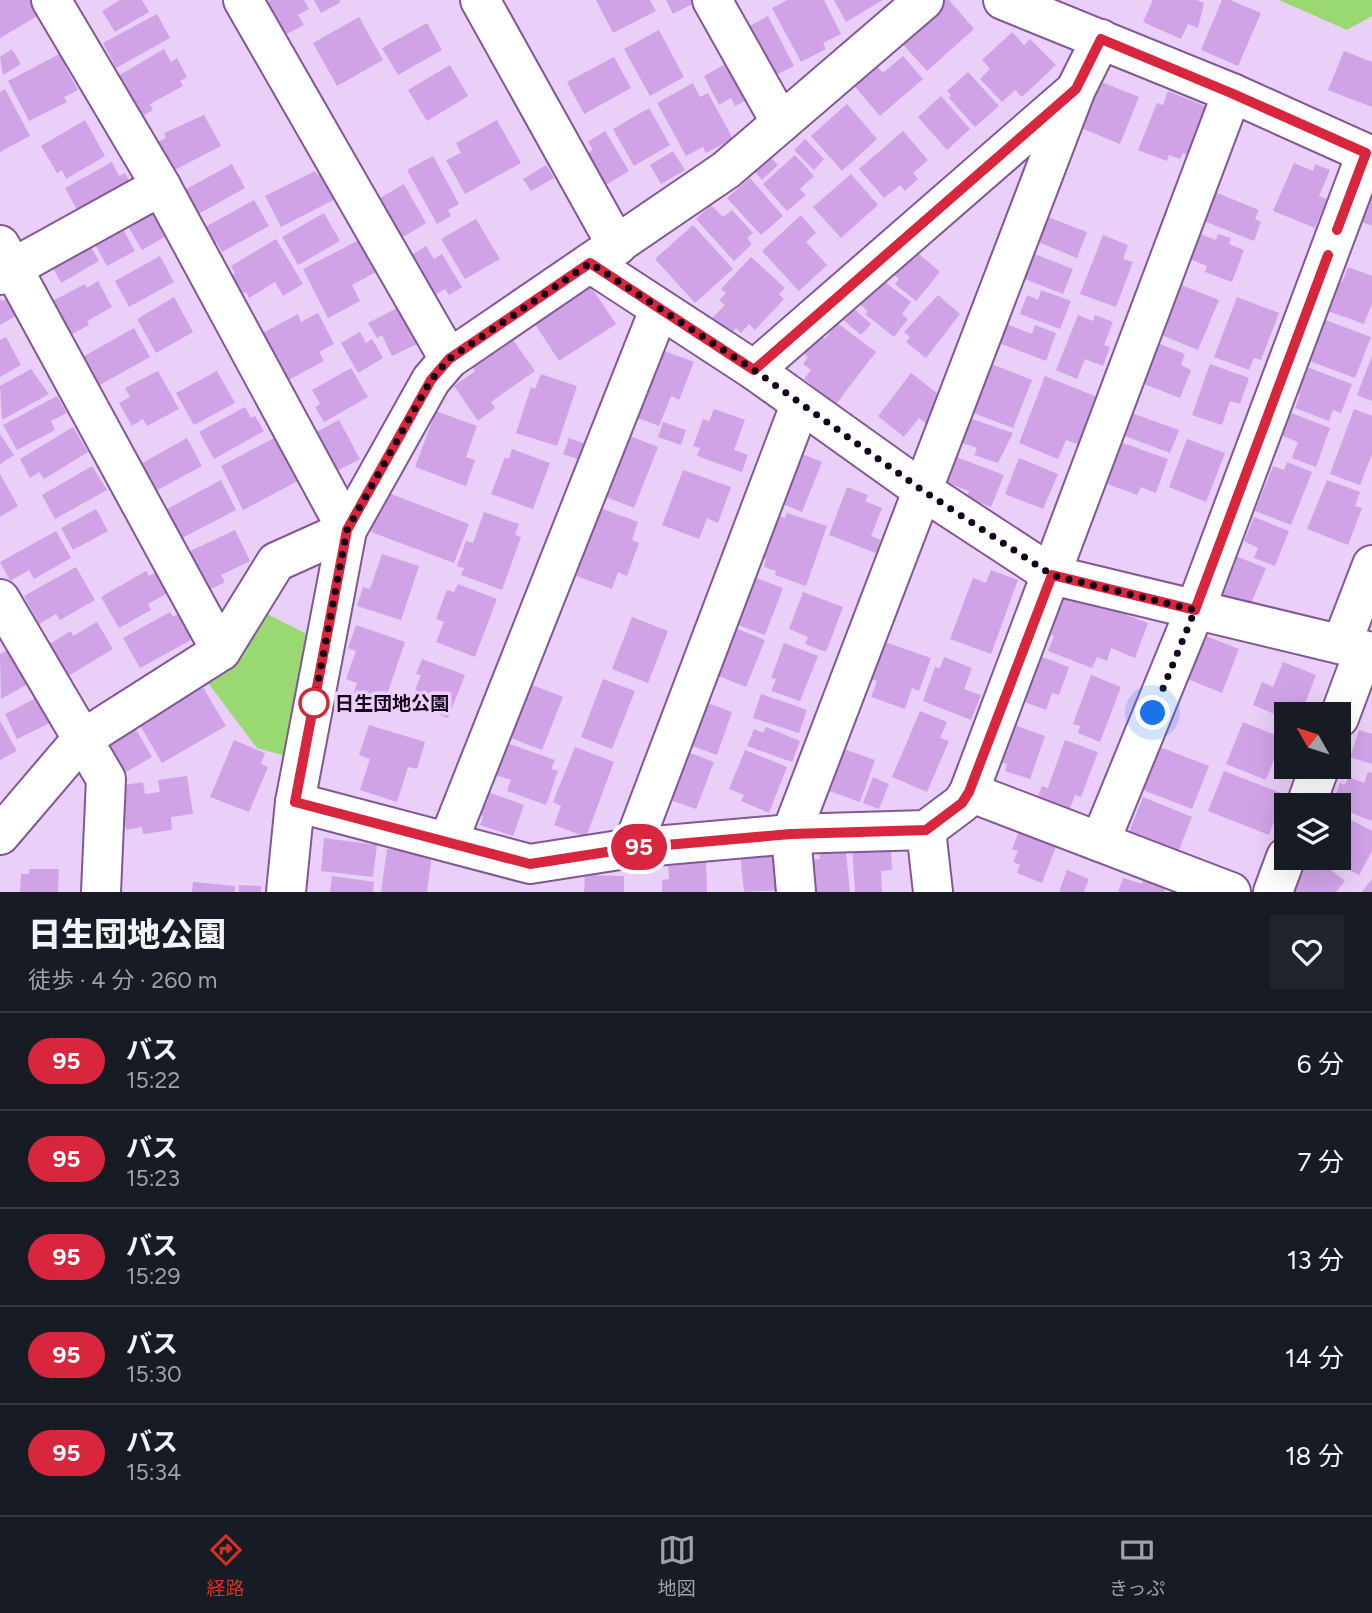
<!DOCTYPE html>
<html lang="ja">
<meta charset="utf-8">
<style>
body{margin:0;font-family:Figtree,"Noto Sans JP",sans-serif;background:#20242c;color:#f1f3f6;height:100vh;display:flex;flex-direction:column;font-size:26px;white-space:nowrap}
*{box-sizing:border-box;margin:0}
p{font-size:23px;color:#9ea1a6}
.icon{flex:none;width:38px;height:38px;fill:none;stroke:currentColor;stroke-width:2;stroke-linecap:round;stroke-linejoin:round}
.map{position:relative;height:892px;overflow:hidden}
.side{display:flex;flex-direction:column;background:#171b24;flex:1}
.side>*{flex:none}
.badge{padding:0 14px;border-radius:23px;font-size:24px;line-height:46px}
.needle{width:46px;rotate:309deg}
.buttons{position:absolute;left:1274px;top:702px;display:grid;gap:14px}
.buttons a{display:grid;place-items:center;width:77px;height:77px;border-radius:0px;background:#171b24;box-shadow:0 7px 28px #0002;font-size:35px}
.you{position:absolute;width:35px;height:35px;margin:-18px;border:5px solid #fff;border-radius:50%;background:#1a73e8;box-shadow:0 0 0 10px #1a73e833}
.map>.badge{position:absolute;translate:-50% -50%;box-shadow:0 0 0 4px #fff}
.round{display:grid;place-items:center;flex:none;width:74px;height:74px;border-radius:0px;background:#20242c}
.headline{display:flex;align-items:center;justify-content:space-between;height:119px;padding:0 28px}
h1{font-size:33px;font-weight:800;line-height:52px}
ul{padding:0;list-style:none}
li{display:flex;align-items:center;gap:21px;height:98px;padding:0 28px;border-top:2px solid #363941}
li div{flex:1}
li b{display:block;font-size:26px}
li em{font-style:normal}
li .badge{min-width:77px;font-weight:700;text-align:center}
.menu{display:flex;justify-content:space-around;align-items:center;height:98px;border-top:2px solid #363941;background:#171b24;font-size:19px;color:#9ea1a6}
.menu a{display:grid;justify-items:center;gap:4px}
.menu .active{color:#d93025}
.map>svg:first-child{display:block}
.green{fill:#9ad871}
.building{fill:#d0a3e7}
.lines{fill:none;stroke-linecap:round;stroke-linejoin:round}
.minor-casing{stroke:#815895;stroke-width:42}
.minor{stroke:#fff;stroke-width:38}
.line-casing{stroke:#fff;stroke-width:16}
.line{stroke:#d7263d;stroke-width:10}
.walk{stroke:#14041b;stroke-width:7;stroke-dasharray:0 12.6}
.stop-dot{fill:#fff;stroke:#d7263d;stroke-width:3.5}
.labels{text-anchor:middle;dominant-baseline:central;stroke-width:7;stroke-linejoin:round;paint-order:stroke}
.stop-label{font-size:19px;font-weight:bold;fill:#14041b;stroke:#eacff9;text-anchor:start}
</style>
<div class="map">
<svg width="1372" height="892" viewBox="0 0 1372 892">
<rect width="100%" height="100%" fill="#eacff9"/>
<g class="green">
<polygon points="1279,0 1372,0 1372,16 1347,30"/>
<polygon points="265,613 317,639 286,756 257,748 208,683 220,674"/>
</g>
<g class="building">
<polygon points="0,0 30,0 39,15 0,38"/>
<polygon points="120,0 142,0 149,12 115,32 102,11"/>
<polygon points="270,0 304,0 309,9 298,15 304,25 281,37 263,4"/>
<polygon points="314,0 339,0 341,2 321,13"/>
<polygon points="596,0 650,0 656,11 613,33"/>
<polygon points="666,0 695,0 696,2 673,14"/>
<polygon points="787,0 824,0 841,34 823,43 826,49 801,62 772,8"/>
<polygon points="834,0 883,0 846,22"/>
<polygon points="945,0 949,0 974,29 927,71 899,40"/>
<polygon points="1153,0 1197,0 1204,3 1198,28 1188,24 1181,39 1143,22"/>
<polygon points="1222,0 1230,0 1261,13 1238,66 1201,50"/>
<polygon points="157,14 170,38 116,68 103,43"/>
<polygon points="768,16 794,66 768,79 742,30"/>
<polygon points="359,17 383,60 337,86 313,43"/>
<polygon points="427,23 442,50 398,75 382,48"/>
<polygon points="659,30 684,77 650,96 624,49"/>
<polygon points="1012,32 1024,45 1030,39 1056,65 1022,97 1015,90 1002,102 980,79 990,69 982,60"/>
<polygon points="12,49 21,64 3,75 0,57"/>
<polygon points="164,49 171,62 177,58 187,77 180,81 183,86 150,104 153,110 140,118 116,77"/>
<polygon points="67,50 73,62 65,66 78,90 64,97 67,102 29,121 8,81"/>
<polygon points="1344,51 1372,62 1372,107 1328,90"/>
<polygon points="903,56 923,79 880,116 851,82 874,63 883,73"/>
<polygon points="614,57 631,88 584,114 567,82"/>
<polygon points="731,61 750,98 735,106 731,98 719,105 704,76"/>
<polygon points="450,65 468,96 427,121 408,90"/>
<polygon points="968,72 999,106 975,127 949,98 951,95 947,91"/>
<polygon points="1096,80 1139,97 1120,144 1076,126"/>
<polygon points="693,83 700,97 708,93 733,139 706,153 703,147 686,156 657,103"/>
<polygon points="5,89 30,136 0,152 0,92"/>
<polygon points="1168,91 1207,107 1188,155 1183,153 1180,159 1169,155 1167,161 1138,150 1157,103 1163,105"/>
<polygon points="941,96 970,129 947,150 918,117"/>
<polygon points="847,104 877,139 842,171 811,136"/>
<polygon points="649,108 670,145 634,166 613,129"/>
<polygon points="204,115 221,146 169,173 149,146 166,138 164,133"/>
<polygon points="85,120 105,156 66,179 62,170 57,173 41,146"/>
<polygon points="497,120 521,163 465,194 446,160 461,153 456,143"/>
<polygon points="605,131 629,171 601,188 582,156 593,150 588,142"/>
<polygon points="903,131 928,160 913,173 918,179 905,191 900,185 884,198 859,169"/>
<polygon points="805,139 824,159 814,170 794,150"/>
<polygon points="673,151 685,170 661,184 650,165"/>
<polygon points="768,155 778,165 762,180 753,170"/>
<polygon points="795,155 814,176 800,189 806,195 787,211 763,184"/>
<polygon points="433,156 459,204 448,210 451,216 437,224 407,170"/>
<polygon points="112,162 119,176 125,173 133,188 81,217 65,188"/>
<polygon points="1294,163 1313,171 1315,164 1330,170 1319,196 1327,199 1315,228 1273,211"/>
<polygon points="232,164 245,188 193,217 179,193"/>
<polygon points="546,165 554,178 531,191 523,179"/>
<polygon points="315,171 318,175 326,171 339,197 281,227 265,196"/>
<polygon points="851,174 878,205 841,238 813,207"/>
<polygon points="750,178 783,216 761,235 727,198"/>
<polygon points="404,184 426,223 395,242 373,202"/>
<polygon points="1215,192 1259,210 1255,219 1261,222 1254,241 1204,221"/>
<polygon points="1372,195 1372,226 1362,222"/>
<polygon points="254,200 269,226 222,252 217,243 208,248 198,231"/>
<polygon points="711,205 723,217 732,210 753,233 747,238 752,244 734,261 696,219"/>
<polygon points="148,207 166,236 142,250 125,221"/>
<polygon points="324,213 340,241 298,265 282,237"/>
<polygon points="801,215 816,233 806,242 827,265 799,291 762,251"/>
<polygon points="1048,217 1087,232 1077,258 1038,242"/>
<polygon points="476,219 500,259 465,279 441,239"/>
<polygon points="119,222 135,251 107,266 91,237"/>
<polygon points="693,225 733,269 695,303 655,259"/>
<polygon points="1197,233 1216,240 1218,234 1231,238 1229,244 1244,250 1232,282 1205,272 1207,266 1188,258"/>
<polygon points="84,235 99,261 61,283 47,256"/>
<polygon points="1103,235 1128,245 1123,259 1133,262 1116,307 1080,294"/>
<polygon points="276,239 303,284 283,296 275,282 249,298 246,292 240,295 229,277 235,274 231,266"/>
<polygon points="359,240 376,272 352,285 360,301 328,318 303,269"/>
<polygon points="426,246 434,259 442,254 462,287 449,295 445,289 428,299 405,259"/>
<polygon points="910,246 940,272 916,301 895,284 899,279 889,272"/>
<polygon points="1032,253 1073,269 1063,294 1022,278"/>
<polygon points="160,256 174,282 129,307 115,281"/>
<polygon points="751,257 785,288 779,294 784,299 755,330 749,324 741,333 736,328 730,335 712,318 725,305 719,300 726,293 721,289"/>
<polygon points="1348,267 1372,276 1372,303 1364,324 1325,310 1336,280 1342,282"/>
<polygon points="877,276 911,302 902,314 908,319 894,337 865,314 868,311 857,302"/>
<polygon points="98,281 112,307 87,321 89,325 65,338 47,304 85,284 87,288"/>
<polygon points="1179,284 1219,300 1198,350 1159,334"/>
<polygon points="591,287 616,324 559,361 535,324"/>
<polygon points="1041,290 1071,301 1060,329 1020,314 1027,295 1038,300"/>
<polygon points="938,295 960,314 926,358 906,342 910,337 904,332"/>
<polygon points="9,297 19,314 0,325 0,298 2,301"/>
<polygon points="174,297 193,332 156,353 137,319"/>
<polygon points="1237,297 1279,313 1261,360 1254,358 1249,370 1214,357"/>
<polygon points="401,306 419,343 392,356 382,335 377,338 368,323"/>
<polygon points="851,306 871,324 861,335 841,318"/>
<polygon points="318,313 334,344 319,352 324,361 283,383 257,336 298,314 301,322"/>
<polygon points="1078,315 1093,321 1095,315 1113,322 1104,345 1110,347 1103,366 1085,359 1077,379 1056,370"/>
<polygon points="1323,319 1371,337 1355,378 1307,360"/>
<polygon points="1001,322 1032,334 1035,325 1056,333 1046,361 994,341"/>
<polygon points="837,323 876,352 836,404 804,379 811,370 803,364 808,357 800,351 816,331 825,339"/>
<polygon points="134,328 150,357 96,387 79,359"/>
<polygon points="360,332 366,343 372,339 383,358 358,373 341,343"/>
<polygon points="6,337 21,365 0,377 0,340"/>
<polygon points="513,340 535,371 491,402 495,408 478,421 454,386 475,371 469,362 490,347 495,353"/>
<polygon points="1155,342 1185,354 1181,365 1191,370 1180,398 1139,382"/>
<polygon points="656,348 694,362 679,400 671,396 659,426 630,415"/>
<polygon points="1372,356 1372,401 1357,395"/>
<polygon points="991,364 1032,380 1013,428 968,411"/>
<polygon points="1210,364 1249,378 1240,404 1230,401 1222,425 1192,415"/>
<polygon points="1304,366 1352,384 1341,413 1333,410 1329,421 1295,408 1300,395 1294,393"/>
<polygon points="351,368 368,397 324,422 315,407 320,404 312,390"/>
<polygon points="31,369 49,394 2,420 0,386"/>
<polygon points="158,371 179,409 147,426 143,419 132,426 119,403 130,397 125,388"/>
<polygon points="217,371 235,403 194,425 176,393"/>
<polygon points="911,373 946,400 927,424 919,418 904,437 878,416"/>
<polygon points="541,374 577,386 557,446 516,433 531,387 535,389"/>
<polygon points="1045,376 1102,399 1083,446 1066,440 1058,459 1019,443"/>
<polygon points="57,396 67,413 51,421 55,430 17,450 3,425"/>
<polygon points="245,407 251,418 255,416 264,431 214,459 199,432"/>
<polygon points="714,409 745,420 734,450 748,455 742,472 697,456 700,448 693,446 703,419 709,421"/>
<polygon points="1354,409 1372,416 1372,454 1360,485 1330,474"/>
<polygon points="436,411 477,426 466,457 475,460 466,486 415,467"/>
<polygon points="1126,411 1179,430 1170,453 1117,433"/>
<polygon points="1289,412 1330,428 1316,467 1292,458 1298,442 1280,435"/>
<polygon points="966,417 1013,433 998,463 974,455 977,448 957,441"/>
<polygon points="339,420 360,459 337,471 316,432"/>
<polygon points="663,422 686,430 681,445 658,437"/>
<polygon points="73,427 88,452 44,479 39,472 30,478 20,459"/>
<polygon points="0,434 14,455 0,464"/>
<polygon points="278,436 300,480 243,510 221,466"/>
<polygon points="630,436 658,447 634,508 596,493"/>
<polygon points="187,438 202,466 150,494 135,467"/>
<polygon points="569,438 588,445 582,461 563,454"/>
<polygon points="1187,439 1225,453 1206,502 1169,487"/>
<polygon points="1117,441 1168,459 1156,493 1141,487 1137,495 1102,482"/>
<polygon points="512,449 550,463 533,509 491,494 505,457 509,459"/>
<polygon points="790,449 822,462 802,512 776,501"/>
<polygon points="954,456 1004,475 991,507 966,497 969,491 945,482"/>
<polygon points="1019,458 1058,474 1043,509 1005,494"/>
<polygon points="1287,462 1312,472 1291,525 1255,511 1273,466 1284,470"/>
<polygon points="92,466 107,490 55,519 42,495"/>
<polygon points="683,470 731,487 718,523 707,518 699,539 662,525"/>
<polygon points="0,474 18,506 0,517"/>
<polygon points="221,480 236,510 180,539 165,510"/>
<polygon points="1327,480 1360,492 1355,506 1362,508 1348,545 1307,529"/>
<polygon points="847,487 868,495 865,501 882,508 871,536 881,540 876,553 829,535"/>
<polygon points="386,492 469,524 454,563 371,532"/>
<polygon points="595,506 638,522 632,540 639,543 627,576 618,572 612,589 568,573"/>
<polygon points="96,509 108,531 73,550 61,528"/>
<polygon points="484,512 519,524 515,535 521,537 502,590 461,575 464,568 457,566 466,541 473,543"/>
<polygon points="767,512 785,518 787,513 827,526 806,586 775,575 776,571 764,567 766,559 753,555"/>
<polygon points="1254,517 1289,531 1275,566 1254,558 1258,548 1244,541"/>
<polygon points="235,530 250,561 221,575 225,582 205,592 186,553"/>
<polygon points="56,531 71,558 34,579 29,570 10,581 0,562"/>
<polygon points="382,554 419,566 401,620 357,606 363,587 370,589"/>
<polygon points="1235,556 1266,568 1250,606 1213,590"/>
<polygon points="76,567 95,600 60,620 56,614 39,624 24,596"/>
<polygon points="160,570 171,591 148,604 151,610 119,628 101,597 146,571 149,576"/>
<polygon points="991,570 1018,580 991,654 950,639 973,578 986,583"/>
<polygon points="751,576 783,588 765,635 733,623"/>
<polygon points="458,584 497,599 475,657 436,642 444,622 436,619 447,590 454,592"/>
<polygon points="803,592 843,607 826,652 805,644 808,637 789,629"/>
<polygon points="1065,592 1148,623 1135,658 1111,648 1107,661 1097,657 1092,668 1048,651 1054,636 1048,633"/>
<polygon points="186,610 200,635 140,668 123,638 170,612 173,617"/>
<polygon points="632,617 668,631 648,683 612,669"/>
<polygon points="97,622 113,649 65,678 46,646 71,631 73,636"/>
<polygon points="356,625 405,642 382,709 352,698 357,683 346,679 356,651 348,648"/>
<polygon points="735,628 765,640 746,687 706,671"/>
<polygon points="1198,633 1239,649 1222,693 1180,676"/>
<polygon points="885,642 931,658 919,691 912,688 905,709 871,697 877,681 863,676"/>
<polygon points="784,643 818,656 800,701 771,691 776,679 771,678"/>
<polygon points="14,647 28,684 1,699 0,654"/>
<polygon points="944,657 972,668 964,689 981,695 971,720 923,701 935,667 940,668"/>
<polygon points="1042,657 1069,667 1059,695 1052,693 1046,710 1022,701 1029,664 1038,667"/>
<polygon points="422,659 465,675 448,718 410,703 421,675 416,674"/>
<polygon points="1283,662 1316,675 1301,714 1286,714 1286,719 1253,705 1262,682 1273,687"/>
<polygon points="1091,675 1121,687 1100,742 1078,733 1080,726 1073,724"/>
<polygon points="603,679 635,691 612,749 581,737"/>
<polygon points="522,681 563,697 542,750 506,736"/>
<polygon points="201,684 226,726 162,763 138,722"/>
<polygon points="761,694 807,710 799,733 753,718"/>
<polygon points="42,695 54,721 17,739 5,714"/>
<polygon points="699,700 732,712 717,755 678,741"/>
<polygon points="920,711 947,722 940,738 949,741 927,792 892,777"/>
<polygon points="1001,720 1045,736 1030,779 1005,771 1007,764 988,757"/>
<polygon points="0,721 17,751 0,760"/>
<polygon points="1243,722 1282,738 1266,780 1226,764"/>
<polygon points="369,725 425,742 417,769 408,767 397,802 360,790 370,759 359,755"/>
<polygon points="134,726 152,757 121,775 102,744"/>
<polygon points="766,727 800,741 792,762 747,746 754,729 763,733"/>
<polygon points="1359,730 1372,734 1372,764 1350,757"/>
<polygon points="234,740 265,753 261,764 268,767 249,812 210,797"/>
<polygon points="1065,740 1098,752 1081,797 1075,795 1067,816 1035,804 1042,786 1048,788"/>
<polygon points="504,742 555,760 551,769 558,771 546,805 507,791 511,780 493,774"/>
<polygon points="1152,744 1209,766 1192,809 1135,787"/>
<polygon points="832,745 875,760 860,802 818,787"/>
<polygon points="575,747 614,762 586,837 554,825 561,806 553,802"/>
<polygon points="677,748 714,762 696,809 659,796"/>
<polygon points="745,750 787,767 769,813 741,801 744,795 729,789"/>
<polygon points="1224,771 1284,794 1269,835 1208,811"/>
<polygon points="1368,772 1372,773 1372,821 1339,808 1339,805 1332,805 1340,783 1345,785 1349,777 1364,783"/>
<polygon points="187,776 193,814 171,817 172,830 143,834 142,827 126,830 119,786 143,782 145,794 160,792 158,780"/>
<polygon points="873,777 889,784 879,809 863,803"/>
<polygon points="476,788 524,805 513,836 480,825 483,816 468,811"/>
<polygon points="1143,797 1192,817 1176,857 1127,837"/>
<polygon points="1344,816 1372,831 1372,851 1359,875 1326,858 1339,858 1339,827"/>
<polygon points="1020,829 1057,844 1042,883 1017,873 1020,865 1013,862 1018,851 1012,849"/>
<polygon points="324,838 377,845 373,877 321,871"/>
<polygon points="845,842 850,892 813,892 810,860 820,859 819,851"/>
<polygon points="878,842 878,851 891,851 892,870 881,871 882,892 855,892 852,844"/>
<polygon points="387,849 432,854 427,892 381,892"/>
<polygon points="765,850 766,857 774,856 778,890 744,892 740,853"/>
<polygon points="1316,858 1345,881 1336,892 1292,892 1296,886 1287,880 1299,865 1307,871"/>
<polygon points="706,862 707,892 662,892 662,880 669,879 668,864"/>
<polygon points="29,869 59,869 58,892 20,892 21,874 29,874"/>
<polygon points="1067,870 1089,879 1084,892 1059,892"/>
<polygon points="585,875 624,876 624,892 584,892"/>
<polygon points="332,876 374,882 373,892 330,892"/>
<polygon points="1144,877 1167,884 1164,892 1118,892 1123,878 1142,884"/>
<polygon points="1372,879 1372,892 1362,892"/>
<polygon points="193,882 235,886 235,892 192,892"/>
<polygon points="239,885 261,886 261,892 239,892"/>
</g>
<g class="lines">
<g class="minor-casing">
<g id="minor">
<polyline points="243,0 449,359"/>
<polyline points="480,0 617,246"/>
<polyline points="712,0 781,123"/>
<polyline points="1003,0 1232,93 1372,156"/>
<polyline points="0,245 221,651"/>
<polyline points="590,263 754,370 922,490 1052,575 1372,652"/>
<polyline points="0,275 161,186"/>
<polyline points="754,370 1072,93"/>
<polyline points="0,599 106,779 101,892"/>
<polyline points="1342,643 1372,565"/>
<polyline points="1339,718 1364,651"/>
<polyline points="969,792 1231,892"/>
<polyline points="295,802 530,864 632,848 791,834 926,830 962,803 969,792 1232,93"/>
<polyline points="1306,805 1320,766"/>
<polyline points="926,830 933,892"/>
<polyline points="0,835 81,740 221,651 276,562 347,530 161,186 51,0"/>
<polyline points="448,842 659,310"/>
<polyline points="1100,842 1195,610 1366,154"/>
<polyline points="632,848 800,405"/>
<polyline points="286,892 295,802 347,530 431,380 449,359 726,170 924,0"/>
<polyline points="796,892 791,834 1076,89 1101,39"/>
<polyline points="1273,892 1286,857"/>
</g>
</g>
<use href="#minor" class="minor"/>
</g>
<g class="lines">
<g class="line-casing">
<polyline id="line" points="1328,255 1195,610 1052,575 969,792 962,803 926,830 791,834 632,848 530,864 295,802 347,530 431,380 449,359 590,263 754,370 1076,89 1101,39 1231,93 1366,153 1337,230"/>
</g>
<use href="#line" class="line"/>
<polyline class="walk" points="314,703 347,530 431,380 449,359 590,263 754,370 922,490 1052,575 1195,610 1153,713"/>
</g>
<circle class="stop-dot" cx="314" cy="703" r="14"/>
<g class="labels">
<g class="stop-label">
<text x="335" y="703">日生団地公園</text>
</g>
</g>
</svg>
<div class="buttons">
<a><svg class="needle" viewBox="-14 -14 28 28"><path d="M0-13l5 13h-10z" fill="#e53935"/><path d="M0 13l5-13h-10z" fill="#9ea1a6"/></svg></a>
<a><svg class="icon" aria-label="layers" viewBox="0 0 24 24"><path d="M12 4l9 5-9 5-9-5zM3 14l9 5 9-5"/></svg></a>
</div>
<div class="you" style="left:1153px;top:713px"></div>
<b class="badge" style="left:639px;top:847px;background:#d7263d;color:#fff">95</b>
</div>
<section class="side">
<div class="headline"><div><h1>日生団地公園</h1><p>徒歩 · 4 分 · 260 m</p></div><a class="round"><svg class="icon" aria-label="heart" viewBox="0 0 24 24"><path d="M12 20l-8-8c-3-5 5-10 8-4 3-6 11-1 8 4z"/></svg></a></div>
<ul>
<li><span class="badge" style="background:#d7263d;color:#fff">95</span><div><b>バス</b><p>15:22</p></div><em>6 分</em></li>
<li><span class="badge" style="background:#d7263d;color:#fff">95</span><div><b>バス</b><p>15:23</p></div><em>7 分</em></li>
<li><span class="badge" style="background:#d7263d;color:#fff">95</span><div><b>バス</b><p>15:29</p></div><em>13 分</em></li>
<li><span class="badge" style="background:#d7263d;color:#fff">95</span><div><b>バス</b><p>15:30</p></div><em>14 分</em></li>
<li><span class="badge" style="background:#d7263d;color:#fff">95</span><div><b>バス</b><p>15:34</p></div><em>18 分</em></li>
</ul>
</section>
<nav class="menu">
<a class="active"><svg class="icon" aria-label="directions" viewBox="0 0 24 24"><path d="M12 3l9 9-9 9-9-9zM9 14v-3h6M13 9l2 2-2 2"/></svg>経路</a>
<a><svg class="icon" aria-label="map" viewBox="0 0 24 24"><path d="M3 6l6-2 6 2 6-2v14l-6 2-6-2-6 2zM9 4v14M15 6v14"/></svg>地図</a>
<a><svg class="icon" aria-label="tickets" viewBox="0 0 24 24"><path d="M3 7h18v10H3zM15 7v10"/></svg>きっぷ</a>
</nav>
